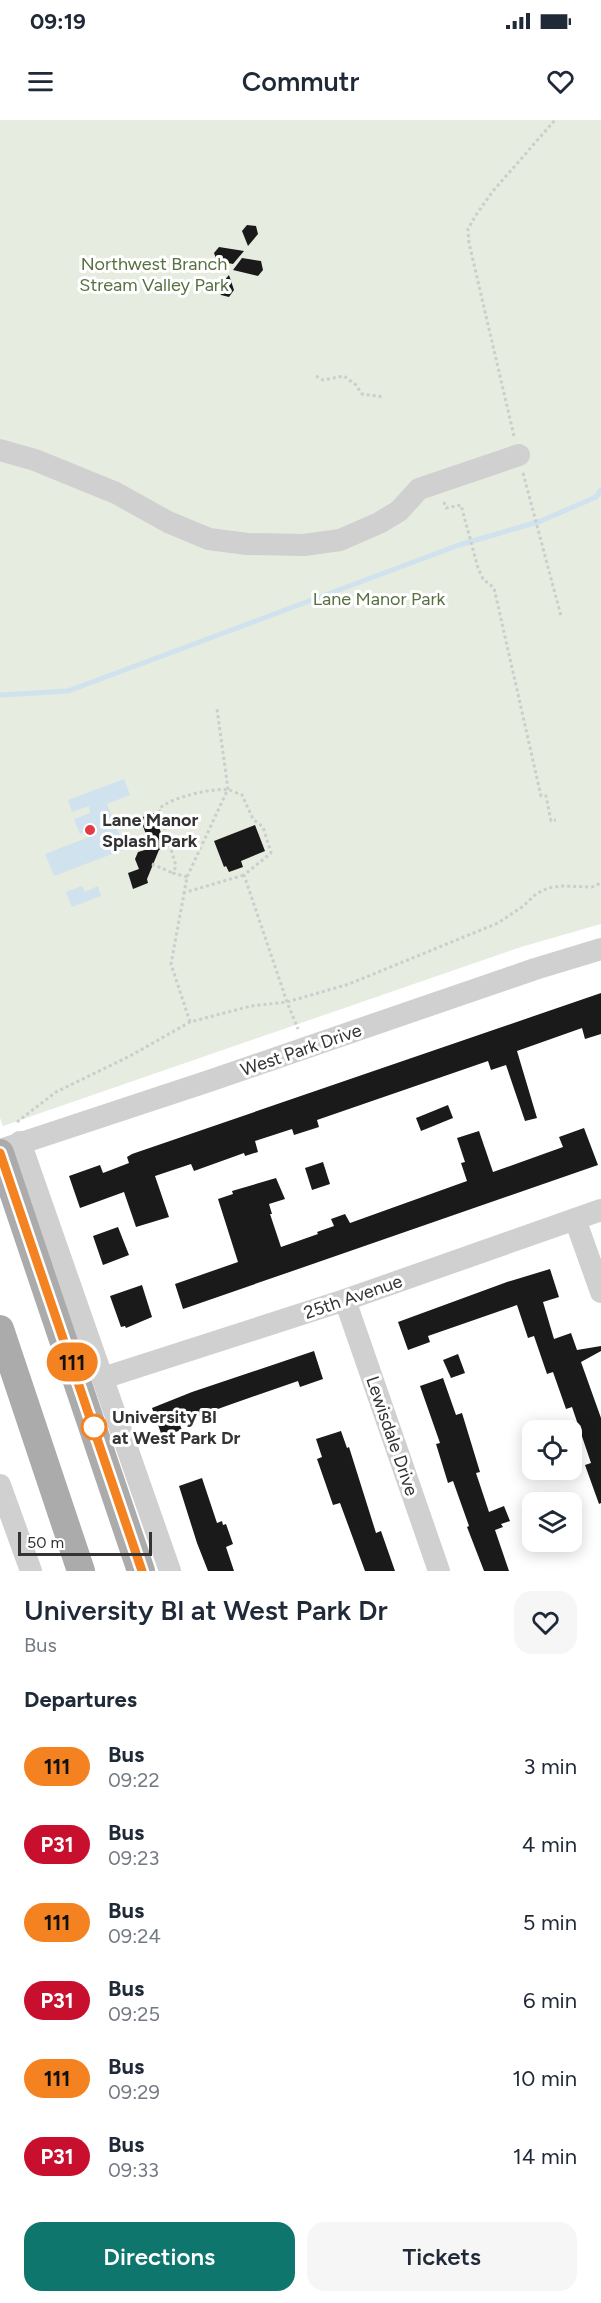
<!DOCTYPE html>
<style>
body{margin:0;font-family:Figtree,sans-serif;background:#f6f6f7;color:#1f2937;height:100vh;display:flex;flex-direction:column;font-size:22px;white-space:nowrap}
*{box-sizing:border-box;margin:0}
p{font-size:20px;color:#747a83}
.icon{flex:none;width:33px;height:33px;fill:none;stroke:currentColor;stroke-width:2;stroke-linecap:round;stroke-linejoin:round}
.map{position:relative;height:1451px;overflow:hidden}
.drawer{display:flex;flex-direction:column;background:#fff;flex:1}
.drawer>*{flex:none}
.badge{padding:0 12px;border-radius:20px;font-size:21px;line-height:39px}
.buttons{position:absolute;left:522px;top:1300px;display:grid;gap:12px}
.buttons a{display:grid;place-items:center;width:60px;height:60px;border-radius:12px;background:#fff;box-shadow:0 3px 15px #0003;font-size:30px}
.scale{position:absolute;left:18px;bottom:15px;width:134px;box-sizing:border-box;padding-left:6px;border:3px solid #333;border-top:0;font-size:16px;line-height:21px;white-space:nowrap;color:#333;-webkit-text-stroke:4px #fff;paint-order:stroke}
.map>.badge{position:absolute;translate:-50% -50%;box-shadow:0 0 0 3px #fff}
h2{padding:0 24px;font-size:22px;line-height:54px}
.round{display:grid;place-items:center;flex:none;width:63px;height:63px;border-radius:18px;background:#f6f6f7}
.summary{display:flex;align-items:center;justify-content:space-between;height:102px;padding:0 24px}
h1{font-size:28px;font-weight:600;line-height:45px}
.button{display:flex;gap:12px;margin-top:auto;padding:12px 24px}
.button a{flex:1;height:69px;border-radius:18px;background:#0f766e;color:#fff;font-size:24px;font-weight:600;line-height:69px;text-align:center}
.button a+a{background:#f6f6f7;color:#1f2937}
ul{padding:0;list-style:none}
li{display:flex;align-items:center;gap:18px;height:78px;padding:0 24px}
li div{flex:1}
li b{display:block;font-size:22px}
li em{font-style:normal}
li .badge{min-width:66px;font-weight:700;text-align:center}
.status{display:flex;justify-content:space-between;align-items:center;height:42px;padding:0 30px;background:#fff;direction:ltr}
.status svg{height:16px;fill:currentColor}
header{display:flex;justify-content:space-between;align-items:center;height:78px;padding:0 24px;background:#fff;font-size:27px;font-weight:600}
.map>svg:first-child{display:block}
.green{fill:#e6ecdf}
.water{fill:#cfe2ee}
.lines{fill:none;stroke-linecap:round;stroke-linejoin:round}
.stream{stroke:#cfe2ee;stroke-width:5}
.building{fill:#1a1a1a}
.path{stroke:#cdcdcd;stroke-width:3;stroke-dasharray:3 3;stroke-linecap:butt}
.minor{stroke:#d0d0d0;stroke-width:22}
.major{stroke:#ababab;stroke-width:28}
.line-casing{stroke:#fff;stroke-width:14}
.line{stroke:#f58220;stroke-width:9}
.poi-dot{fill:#e63946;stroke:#fff;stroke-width:2}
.stop-dot{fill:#fff;stroke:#f58220;stroke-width:3}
.labels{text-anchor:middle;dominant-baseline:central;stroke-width:6;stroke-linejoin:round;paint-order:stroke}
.park-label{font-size:18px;fill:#56703f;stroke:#fff}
.poi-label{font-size:18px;font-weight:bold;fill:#333;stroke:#fff;text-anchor:start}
.street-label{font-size:18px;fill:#333;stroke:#fff}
.stop-label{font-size:18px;font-weight:bold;fill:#333;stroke:#fff;text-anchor:start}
</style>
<div class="status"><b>09:19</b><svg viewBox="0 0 49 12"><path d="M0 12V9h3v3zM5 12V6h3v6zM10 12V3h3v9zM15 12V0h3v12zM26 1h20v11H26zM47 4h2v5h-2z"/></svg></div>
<header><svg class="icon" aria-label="menu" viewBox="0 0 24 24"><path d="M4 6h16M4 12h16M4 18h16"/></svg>Commutr<svg class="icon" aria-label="heart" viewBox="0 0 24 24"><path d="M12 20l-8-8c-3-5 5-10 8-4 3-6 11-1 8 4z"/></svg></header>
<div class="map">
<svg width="601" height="1451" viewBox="0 0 601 1451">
<rect width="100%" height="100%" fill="#fff"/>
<polygon class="green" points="0,0 601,0 601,804 521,827 3,1006 0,998"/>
<g class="water">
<polygon points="124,659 130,675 107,684 125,729 54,756 45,734 97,714 94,708 80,714 74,699 90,693 89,686 72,692 68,680"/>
<polygon points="82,766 85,772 98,766 101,776 72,787 66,772"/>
</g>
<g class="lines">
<polyline class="stream" points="0,575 68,571 459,425 541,401 596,377 601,370"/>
</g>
<g class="building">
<polygon points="247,105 256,106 258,114 248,126 242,111"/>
<polygon points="219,127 244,131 233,144 217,141 214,133"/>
<polygon points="242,138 261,141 263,150 258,156 233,150"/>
<polygon points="229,155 234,170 229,177 221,175 218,168"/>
<polygon points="154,693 166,727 159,730 147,759 148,763 133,769 128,753 139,749 135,739 138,732 148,729 144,718 147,717 140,698"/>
<polygon points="255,705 265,731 241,741 243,747 229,752 226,746 224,747 214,721"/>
<polygon points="601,873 601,914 585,919 582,908 517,931 537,998 525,1001 506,945 491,950 488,941 317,1000 319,1007 294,1015 292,1009 255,1021 258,1032 245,1036 244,1033 194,1051 191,1044 155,1056 169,1097 136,1107 124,1072 80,1088 69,1056 100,1045 103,1053 129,1043 127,1037 132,1034"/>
<polygon points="448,985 453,998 421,1011 416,998"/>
<polygon points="584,1008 598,1045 183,1189 175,1164 238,1142 218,1079 233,1074 232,1071 276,1058 285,1079 269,1084 272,1094 270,1094 281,1127 318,1114 317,1112 334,1106 331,1099 345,1094 350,1103 467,1061 461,1043 465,1042 457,1018 479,1011 493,1052 563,1027 559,1017"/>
<polygon points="323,1042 330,1064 312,1070 305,1048"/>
<polygon points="118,1107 129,1135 103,1145 93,1116"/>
<polygon points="550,1149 559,1177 543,1182 554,1219 571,1213 577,1230 601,1226 601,1231 581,1242 601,1298 601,1383 599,1384 585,1345 591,1343 572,1287 566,1289 553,1252 547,1254 534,1216 528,1218 517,1185 428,1216 430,1222 408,1230 398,1202 507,1162"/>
<polygon points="142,1165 152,1197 126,1208 125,1206 121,1207 110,1176"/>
<polygon points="314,1231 323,1259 300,1267 298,1261 229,1285 179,1303 182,1310 162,1316 152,1288 192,1272"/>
<polygon points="458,1234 465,1253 451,1258 443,1240"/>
<polygon points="443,1258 456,1295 462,1293 480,1352 476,1353 489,1392 504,1386 510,1401 501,1404 503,1407 495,1410 509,1451 484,1451 467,1407 469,1406 453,1361 448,1363 436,1324 440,1323 420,1266"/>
<polygon points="341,1311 347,1328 349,1327 376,1413 381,1411 395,1451 365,1451 340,1383 333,1385 317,1339 322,1337 316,1319"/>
<polygon points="202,1358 217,1403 222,1401 223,1405 226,1404 233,1424 226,1427 234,1451 208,1451 197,1423 179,1366"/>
</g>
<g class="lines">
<g class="path">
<polyline points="316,256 323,260 344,256 356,265 362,274 384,277"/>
<polyline points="514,316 469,123 468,109 476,95 493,71 555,0"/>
<polyline points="523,353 561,496"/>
<polyline points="444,382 446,388 461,385 478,448 483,459 494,468 541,676 546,676 551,701 556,700"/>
<polyline points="152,744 173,753"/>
<path d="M187,757L173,753L176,746L159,689C169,678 214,667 229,670C233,671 238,674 242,675L253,699L263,707L271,733L244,755L287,882L298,909"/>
<polyline points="183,773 244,755"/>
<polyline points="190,902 171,844 187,757 228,669 217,589"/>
<polyline points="17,1002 56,972 130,936 190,902 251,886 287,882 349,864 498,803 522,787 536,774 548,768 561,766 592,767 601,763"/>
</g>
<g class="minor">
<polyline points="0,330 35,340 116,373 168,402 209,419 247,424 304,425 340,420 379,403 399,391 419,369 519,335"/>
<polyline points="20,1022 170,1451"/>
<polyline points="0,1030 209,961 535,849 601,829"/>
<polyline points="575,1099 601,1172"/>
<polyline points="345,1180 439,1451"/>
<polyline points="103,1258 345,1180 601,1090"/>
<polyline points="0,1365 31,1451"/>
</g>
<g class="major">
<polyline points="0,1033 141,1451"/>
<polyline points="0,1209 81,1451"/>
</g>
</g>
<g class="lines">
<g class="line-casing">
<polyline id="line" points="0,1033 142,1451"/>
</g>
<use href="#line" class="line"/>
</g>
<circle class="poi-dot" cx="90" cy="710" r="6"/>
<circle class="stop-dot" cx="94" cy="1307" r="12"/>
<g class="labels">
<g class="park-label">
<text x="154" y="144">Northwest Branch<tspan x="154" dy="21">Stream Valley Park</tspan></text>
<text x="379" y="479">Lane Manor Park</text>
</g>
<g class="poi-label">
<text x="102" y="700">Lane Manor<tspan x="102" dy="21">Splash Park</tspan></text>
</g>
<g class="street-label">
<text transform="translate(301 930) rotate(-19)">West Park Drive</text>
<text transform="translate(353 1177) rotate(-19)">25th Avenue</text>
<text transform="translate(392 1316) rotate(71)">Lewisdale Drive</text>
</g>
<g class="stop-label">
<text x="112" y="1297">University Bl<tspan x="112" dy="21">at West Park Dr</tspan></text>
</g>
</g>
</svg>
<div class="buttons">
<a><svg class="icon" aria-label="locate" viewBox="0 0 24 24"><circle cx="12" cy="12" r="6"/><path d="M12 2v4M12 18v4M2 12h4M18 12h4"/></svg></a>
<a><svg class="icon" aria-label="layers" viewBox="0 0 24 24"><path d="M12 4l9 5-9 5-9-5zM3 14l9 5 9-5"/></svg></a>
</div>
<div class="scale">50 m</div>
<b class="badge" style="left:72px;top:1242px;background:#f58220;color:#111">111</b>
</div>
<section class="drawer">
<div class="summary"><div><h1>University Bl at West Park Dr</h1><p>Bus</p></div><a class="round"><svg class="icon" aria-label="heart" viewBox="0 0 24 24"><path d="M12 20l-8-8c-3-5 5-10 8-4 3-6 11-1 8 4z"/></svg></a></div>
<h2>Departures</h2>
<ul>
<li><span class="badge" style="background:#f58220;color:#111">111</span><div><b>Bus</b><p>09:22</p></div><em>3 min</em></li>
<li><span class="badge" style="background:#c8102e;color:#fff">P31</span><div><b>Bus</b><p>09:23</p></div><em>4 min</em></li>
<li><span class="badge" style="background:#f58220;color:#111">111</span><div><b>Bus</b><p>09:24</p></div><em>5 min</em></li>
<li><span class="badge" style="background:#c8102e;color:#fff">P31</span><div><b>Bus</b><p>09:25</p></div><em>6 min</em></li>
<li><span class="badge" style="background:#f58220;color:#111">111</span><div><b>Bus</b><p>09:29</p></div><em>10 min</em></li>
<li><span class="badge" style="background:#c8102e;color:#fff">P31</span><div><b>Bus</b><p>09:33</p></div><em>14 min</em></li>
</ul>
<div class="button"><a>Directions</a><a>Tickets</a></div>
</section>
